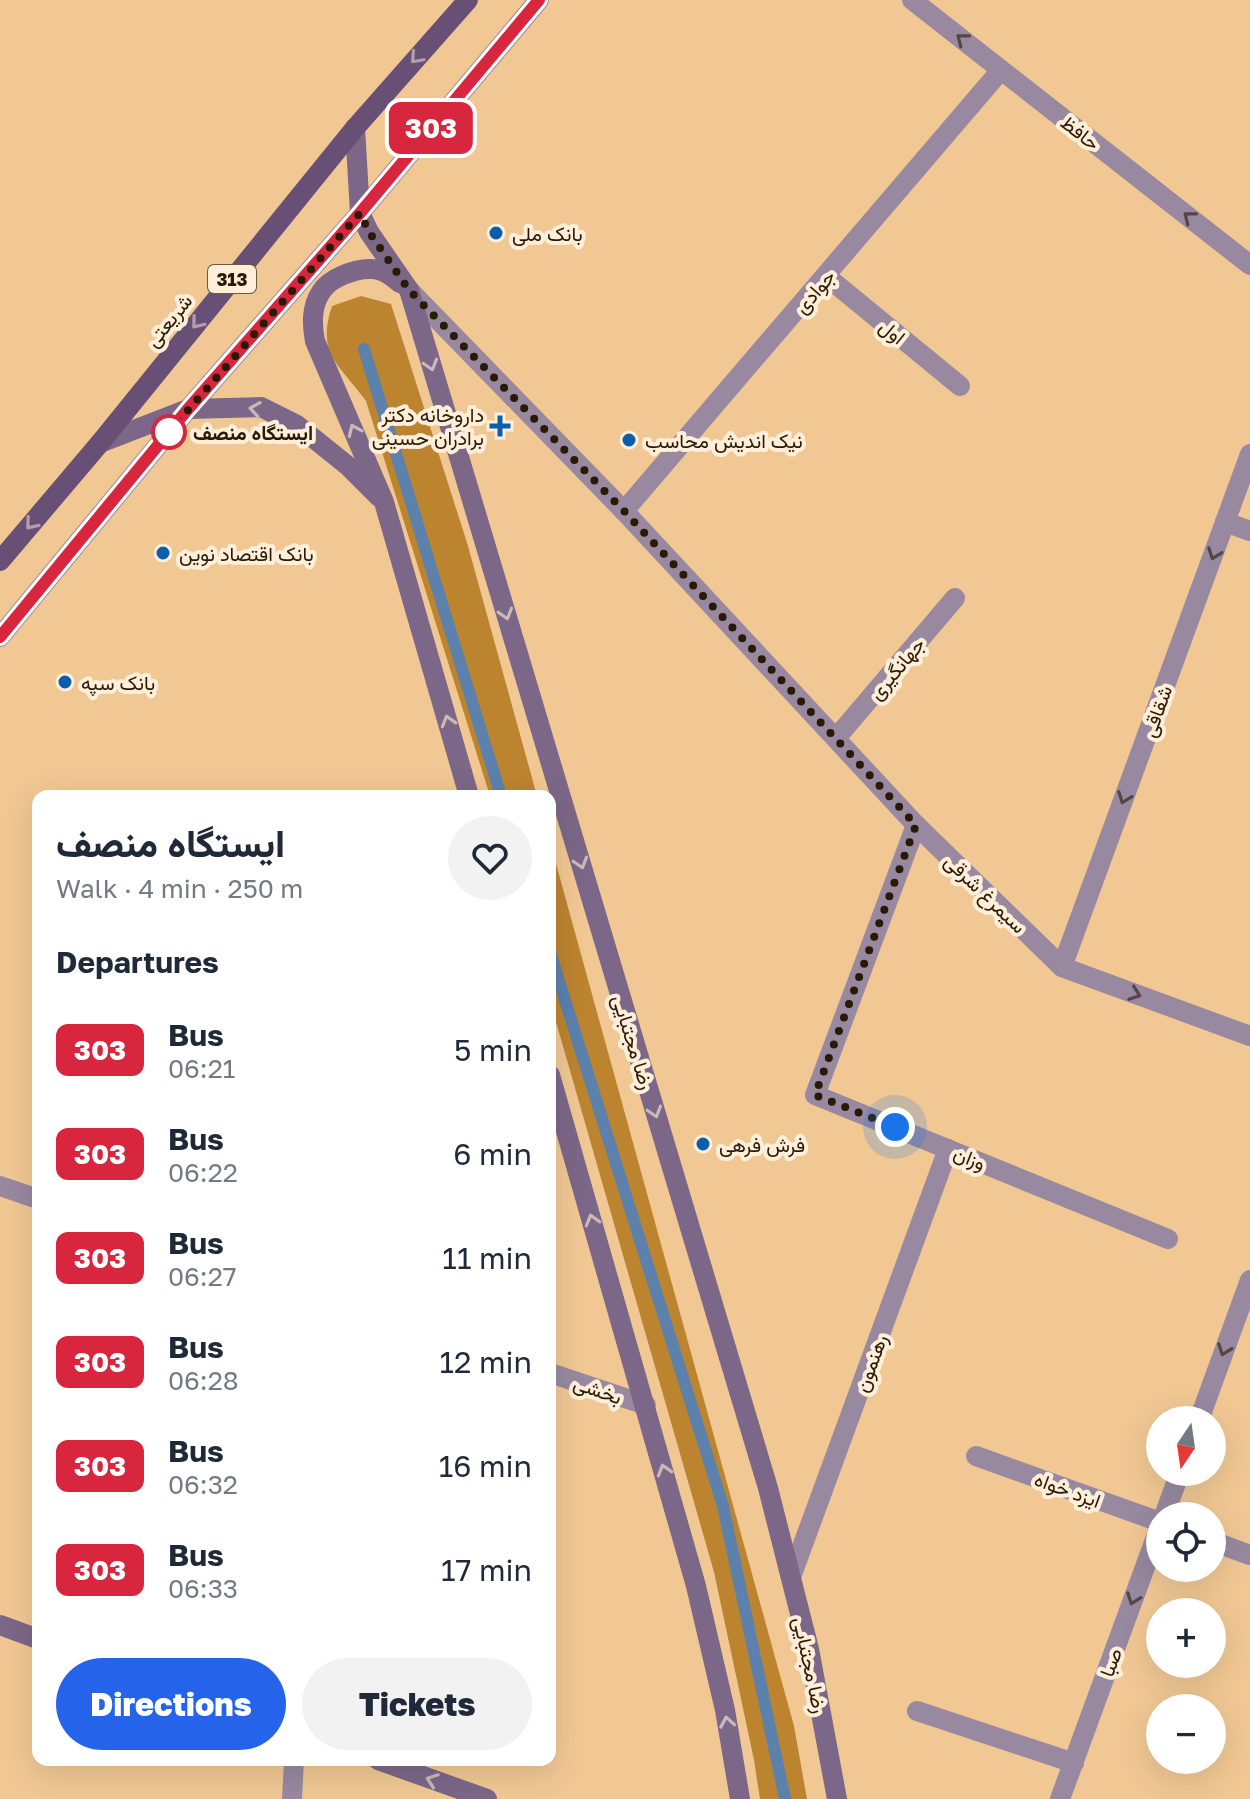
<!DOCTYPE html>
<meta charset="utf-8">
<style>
body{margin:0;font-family:"Golos Text",Vazirmatn,sans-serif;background:#f2f2f3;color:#1f2937;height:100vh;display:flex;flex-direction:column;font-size:30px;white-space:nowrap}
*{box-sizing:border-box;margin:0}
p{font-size:26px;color:#747a83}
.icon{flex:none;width:44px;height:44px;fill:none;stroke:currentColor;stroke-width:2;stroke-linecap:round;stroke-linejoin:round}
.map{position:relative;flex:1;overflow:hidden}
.panel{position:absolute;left:32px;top:790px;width:524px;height:976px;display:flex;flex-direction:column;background:#fff;border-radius:16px;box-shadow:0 8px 32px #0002}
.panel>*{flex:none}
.badge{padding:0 16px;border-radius:12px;font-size:28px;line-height:52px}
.needle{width:52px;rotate:193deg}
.buttons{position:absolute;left:1146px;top:1406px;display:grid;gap:16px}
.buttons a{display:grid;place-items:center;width:80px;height:80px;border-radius:50%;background:#fff;box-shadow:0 8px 32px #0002;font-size:40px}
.you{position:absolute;width:40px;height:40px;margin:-20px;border:6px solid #fff;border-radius:50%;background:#1a73e8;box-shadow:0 0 0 12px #1a73e833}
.map>.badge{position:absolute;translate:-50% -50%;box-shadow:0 0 0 4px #fff}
h2{padding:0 24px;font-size:30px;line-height:72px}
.round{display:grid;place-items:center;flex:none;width:84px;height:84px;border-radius:42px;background:#f2f2f3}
.overview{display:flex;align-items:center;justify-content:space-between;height:136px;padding:0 24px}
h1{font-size:38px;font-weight:800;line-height:60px}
.action{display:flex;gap:16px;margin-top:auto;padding:16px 24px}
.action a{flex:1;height:92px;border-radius:48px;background:#2563eb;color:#fff;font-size:32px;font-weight:800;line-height:92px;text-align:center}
.action a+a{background:#f2f2f3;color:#1f2937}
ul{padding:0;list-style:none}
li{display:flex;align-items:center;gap:24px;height:104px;padding:0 24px}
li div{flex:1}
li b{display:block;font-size:30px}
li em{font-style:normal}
li .badge{min-width:88px;font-weight:700;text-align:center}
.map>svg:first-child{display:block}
.forest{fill:#bd8430}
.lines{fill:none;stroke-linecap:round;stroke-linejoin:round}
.stream{stroke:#5b81ac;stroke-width:12}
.service{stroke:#9889a0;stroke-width:20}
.minor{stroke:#9889a0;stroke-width:20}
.secondary{stroke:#7c6788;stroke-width:20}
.primary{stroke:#684f76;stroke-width:20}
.oneway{stroke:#554643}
.oneway2{stroke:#b49ea8}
.oneway3{stroke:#cbb8b9}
.line-casing{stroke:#fff;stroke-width:18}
.line{stroke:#d7263d;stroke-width:12}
.walk{stroke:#291a05;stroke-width:8;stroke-dasharray:0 14.4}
.poi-dot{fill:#0b5eac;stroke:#ffeed9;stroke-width:3}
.stop-dot{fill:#fff;stroke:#d7263d;stroke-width:4}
.labels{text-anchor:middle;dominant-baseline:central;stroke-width:8;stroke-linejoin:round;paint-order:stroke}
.shield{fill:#ffeed9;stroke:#695a45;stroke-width:2}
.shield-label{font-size:18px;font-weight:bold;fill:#291a05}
.street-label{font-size:20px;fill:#291a05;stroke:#ffeed9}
.poi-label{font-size:20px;fill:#291a05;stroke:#ffeed9;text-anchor:start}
.stop-label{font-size:20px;font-weight:bold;fill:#291a05;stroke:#ffeed9;text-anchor:start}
</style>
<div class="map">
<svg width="1250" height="1799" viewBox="0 0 1250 1799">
<rect width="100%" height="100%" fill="#f1c894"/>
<g class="forest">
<path d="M361,296L391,304L468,546L537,796H490L366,401C339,364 316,354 332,306Z"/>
<polygon points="550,842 794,1726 807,1799 760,1799 754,1760 714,1572 550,1001"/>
</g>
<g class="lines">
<g class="stream">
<polyline points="364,349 501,796"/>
<polyline points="550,952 723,1506 785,1799"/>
</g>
<g class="service">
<polyline points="0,637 188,409 360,213 539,0"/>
<polyline points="837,737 955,598"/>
<polyline points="917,1711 1074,1763"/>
</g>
<g class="minor">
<polyline points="912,0 1250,265"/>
<polyline points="826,276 960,386"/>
<polyline points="409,290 624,511 916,825 1062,967 1250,1036"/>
<polyline points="624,511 1001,70"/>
<polyline points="1225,522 1250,531"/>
<polyline points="916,825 815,1095 1168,1239"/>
<polyline points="1062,967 1250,454"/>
<polyline points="0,1186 38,1199"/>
<polyline points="550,1373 646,1405"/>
<polyline points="1199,1420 1250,1280"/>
<polyline points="976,1456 1160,1522"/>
<polyline points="1164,1516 1180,1472"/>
<polyline points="1212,1541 1250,1555"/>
<polyline points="791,1577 948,1149"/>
<polyline points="292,1799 294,1760"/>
<polyline points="1060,1799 1160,1526"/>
</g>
<g class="secondary">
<polyline points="355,128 360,213 369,232 409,290 768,1488 809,1649 837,1799"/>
<path d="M400,283C391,276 383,269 372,269C356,268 329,278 321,292C311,307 312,324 315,341L384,502L469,796"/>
<polyline points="100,443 188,409 261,407 297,425 348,466 379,497"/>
<polyline points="550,1075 696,1586 725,1710 740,1799"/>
<polyline points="0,1625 38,1639"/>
<polyline points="378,1760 487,1799"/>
</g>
<polyline class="primary" points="0,561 100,443 355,128 468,0"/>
</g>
<defs><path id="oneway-chevron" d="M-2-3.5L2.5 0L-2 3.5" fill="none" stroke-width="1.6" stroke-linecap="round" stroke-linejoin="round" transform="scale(2)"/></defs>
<g class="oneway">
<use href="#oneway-chevron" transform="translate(962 39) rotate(-142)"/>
<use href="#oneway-chevron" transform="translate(1189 217) rotate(-142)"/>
<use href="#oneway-chevron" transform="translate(1214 554) rotate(110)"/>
<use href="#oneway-chevron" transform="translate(1124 798) rotate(110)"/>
<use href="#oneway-chevron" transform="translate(1135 994) rotate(20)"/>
<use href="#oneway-chevron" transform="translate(1224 1350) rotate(110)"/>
<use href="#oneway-chevron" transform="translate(1133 1599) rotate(110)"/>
</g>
<g class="oneway2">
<use href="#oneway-chevron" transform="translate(416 58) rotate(132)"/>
<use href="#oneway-chevron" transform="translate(197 323) rotate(129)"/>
<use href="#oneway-chevron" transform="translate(31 524) rotate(130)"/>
</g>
<g class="oneway3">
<use href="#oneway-chevron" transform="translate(431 365) rotate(73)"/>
<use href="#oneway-chevron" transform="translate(255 409) rotate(-171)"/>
<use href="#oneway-chevron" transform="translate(354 430) rotate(-114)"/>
<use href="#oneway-chevron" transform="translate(506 614) rotate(73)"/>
<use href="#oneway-chevron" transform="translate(448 721) rotate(-106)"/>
<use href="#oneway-chevron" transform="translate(581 863) rotate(73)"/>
<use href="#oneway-chevron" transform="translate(655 1112) rotate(73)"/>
<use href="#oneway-chevron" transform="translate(592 1220) rotate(-106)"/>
<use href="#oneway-chevron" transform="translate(664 1470) rotate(-106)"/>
<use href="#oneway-chevron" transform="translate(727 1722) rotate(-100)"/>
<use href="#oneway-chevron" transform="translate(432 1780) rotate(-160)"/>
</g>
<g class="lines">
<g class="line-casing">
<polyline id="line" points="0,637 188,409 360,213 539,0"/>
</g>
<use href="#line" class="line"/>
<polyline class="walk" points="169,432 360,213 369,232 409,290 624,511 916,825 815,1095 895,1127"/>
</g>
<g class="poi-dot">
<circle cx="496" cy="233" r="8"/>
<path d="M496 414h8v8h8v8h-8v8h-8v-8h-8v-8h8z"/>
<circle cx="629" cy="440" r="8"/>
<circle cx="163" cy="553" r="8"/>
<circle cx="65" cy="682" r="8"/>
<circle cx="703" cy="1144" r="8"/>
</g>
<circle class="stop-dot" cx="169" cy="432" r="16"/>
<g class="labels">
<rect class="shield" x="208" y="265" width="48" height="28" rx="6"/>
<g class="shield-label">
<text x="232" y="279">313</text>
</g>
<g class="street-label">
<text transform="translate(1081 132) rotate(38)">حافظ</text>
<text transform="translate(814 291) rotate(-49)">جوادی</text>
<text transform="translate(168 320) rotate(-51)">شریعتی</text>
<text transform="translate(893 331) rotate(39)">اول</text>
<text transform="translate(896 668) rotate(-50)">جهانگیری</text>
<text transform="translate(1156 711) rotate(-70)">شقاقی</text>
<text transform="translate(986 893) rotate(44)">سیمرغ شرقی</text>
<text transform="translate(634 1042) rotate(73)">رضا مجتبایی</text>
<text transform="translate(970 1157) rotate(22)">وزان</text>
<text transform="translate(870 1363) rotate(-70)">رهنمون</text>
<text transform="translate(598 1389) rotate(19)">بخشی</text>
<text transform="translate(1068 1489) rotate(20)">ایزد خواه</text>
<text transform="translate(1110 1662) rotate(-70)">صبا</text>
<text transform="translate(811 1665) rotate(78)">رضا مجتبایی</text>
</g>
<g class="poi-label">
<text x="512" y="233">بانک ملی</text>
<text x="484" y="414" text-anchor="end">داروخانه دکتر<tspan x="484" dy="23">برادران حسینی</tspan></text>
<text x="645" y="440">نیک اندیش محاسب</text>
<text x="179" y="553">بانک اقتصاد نوین</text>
<text x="81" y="682">بانک سپه</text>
<text x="719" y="1144">فرش فرهی</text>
</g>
<g class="stop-label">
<text x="193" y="432">ایستگاه منصف</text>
</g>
</g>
</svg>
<div class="buttons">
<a><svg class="needle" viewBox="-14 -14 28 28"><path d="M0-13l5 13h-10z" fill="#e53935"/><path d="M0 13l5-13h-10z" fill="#747a83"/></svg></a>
<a><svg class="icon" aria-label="locate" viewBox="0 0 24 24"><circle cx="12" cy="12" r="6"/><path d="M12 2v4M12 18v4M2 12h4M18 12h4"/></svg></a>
<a>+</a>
<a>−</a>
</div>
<div class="you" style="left:895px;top:1127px"></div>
<b class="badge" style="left:431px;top:128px;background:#d7263d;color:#fff">303</b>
<section class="panel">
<div class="overview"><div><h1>ایستگاه منصف</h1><p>Walk · 4 min · 250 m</p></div><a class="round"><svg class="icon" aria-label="heart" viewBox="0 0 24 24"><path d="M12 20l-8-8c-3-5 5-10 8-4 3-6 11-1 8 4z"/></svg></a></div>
<h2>Departures</h2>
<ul>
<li><span class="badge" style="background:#d7263d;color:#fff">303</span><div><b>Bus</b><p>06:21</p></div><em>5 min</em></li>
<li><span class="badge" style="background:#d7263d;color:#fff">303</span><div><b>Bus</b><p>06:22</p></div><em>6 min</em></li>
<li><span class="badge" style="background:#d7263d;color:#fff">303</span><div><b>Bus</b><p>06:27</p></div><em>11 min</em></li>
<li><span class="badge" style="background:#d7263d;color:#fff">303</span><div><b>Bus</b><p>06:28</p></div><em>12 min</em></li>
<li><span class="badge" style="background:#d7263d;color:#fff">303</span><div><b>Bus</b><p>06:32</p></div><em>16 min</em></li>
<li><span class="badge" style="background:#d7263d;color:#fff">303</span><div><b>Bus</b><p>06:33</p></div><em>17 min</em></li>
</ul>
<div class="action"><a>Directions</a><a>Tickets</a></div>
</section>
</div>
